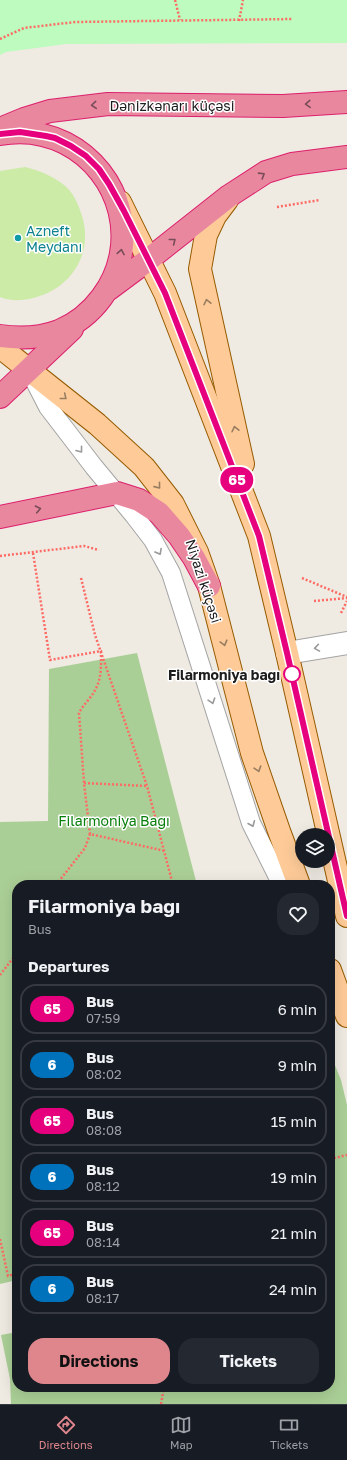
<!DOCTYPE html>
<meta charset="utf-8">
<style>
body{margin:0;font-family:"Golos Text",sans-serif;background:#242831;color:#f1f3f6;height:100vh;display:flex;flex-direction:column;font-size:15px;white-space:nowrap}
*{box-sizing:border-box;margin:0}
p{font-size:13px;color:#9ea1a6}
.icon{flex:none;width:22px;height:22px;fill:none;stroke:currentColor;stroke-width:2;stroke-linecap:round;stroke-linejoin:round}
.map{position:relative;flex:1;overflow:hidden}
.details{position:absolute;left:12px;top:880px;width:323px;height:512px;display:flex;flex-direction:column;background:#171b24;border-radius:16px;box-shadow:0 4px 16px #0002}
.details>*{flex:none}
.badge{padding:0 8px;border-radius:13px;font-size:14px;line-height:26px}
.controls{position:absolute;left:295px;top:828px;display:grid;gap:8px}
.controls a{display:grid;place-items:center;width:40px;height:40px;border-radius:50%;background:#171b24;box-shadow:0 4px 16px #0002;font-size:20px}
.map>.badge{position:absolute;translate:-50% -50%;box-shadow:0 0 0 2px #fff}
h2{padding:0 16px;font-size:15px;line-height:36px}
.round{display:grid;place-items:center;flex:none;width:42px;height:42px;border-radius:16px;background:#242831}
.overview{display:flex;align-items:center;justify-content:space-between;height:68px;padding:0 16px}
h1{font-size:19px;font-weight:700;line-height:30px}
.button{display:flex;gap:8px;margin-top:auto;padding:8px 16px}
.button a{flex:1;height:46px;border-radius:16px;background:#df868d;color:#111;font-size:16px;font-weight:700;line-height:46px;text-align:center}
.button a+a{background:#242831;color:#f1f3f6}
ul{padding:0;list-style:none}
li{display:flex;align-items:center;gap:12px;height:50px;margin:0 8px 6px;padding:0 8px;border:2px solid #363941;border-radius:16px}
li div{flex:1}
li b{display:block;font-size:15px}
li em{font-style:normal}
li .badge{min-width:44px;font-weight:700;text-align:center}
.dock{display:flex;justify-content:space-around;align-items:center;height:56px;border-top:1px solid #363941;background:#171b24;font-size:11px;color:#9ea1a6}
.dock a{display:grid;justify-items:center;gap:2px}
.dock .on{color:#df868d}
.map>svg:first-child{display:block}
.grass{fill:#cceba6}
.forest{fill:#aacf96}
.park{fill:#bdfbbe}
.lines{fill:none;stroke-linecap:round;stroke-linejoin:round}
.lane-casing{stroke:#a4a4a4;stroke-width:20}
.street-casing{stroke:#a4a4a4;stroke-width:24}
.primary-casing{stroke:#965b00;stroke-width:24}
.highway-casing{stroke:#dd1f6c;stroke-width:24}
.path{stroke:#fd6b64;stroke-width:2.5;stroke-dasharray:2 2;stroke-linecap:butt}
.lane{stroke:#fff;stroke-width:18}
.street{stroke:#fff;stroke-width:22}
.primary{stroke:#fecb98;stroke-width:22}
.highway{stroke:#e9879f;stroke-width:22}
.oneway{stroke:#794d58}
.oneway2{stroke:#997d61}
.oneway3{stroke:#999}
.line-casing{stroke:#fff;stroke-width:9}
.line{stroke:#e6007e;stroke-width:6}
.culture-dot{fill:#0f9aa8;stroke:#fff;stroke-width:1.5}
.stop-dot{fill:#fff;stroke:#e6007e;stroke-width:2}
.labels{text-anchor:middle;dominant-baseline:central;stroke-width:3;stroke-linejoin:round;paint-order:stroke}
.street-label{font-size:14px;fill:#1d1d1d;stroke:#fff}
.culture-label{font-size:14px;fill:#0d838f;stroke:#fff;text-anchor:start}
.stop-label{font-size:14px;font-weight:bold;fill:#1d1d1d;stroke:#fff;text-anchor:end}
.park-label{font-size:14px;fill:#087e0b;stroke:#fff}
</style>
<div class="map">
<svg width="347" height="1404" viewBox="0 0 347 1404">
<rect width="100%" height="100%" fill="#efeae2"/>
<path class="grass" d="M25,167C40,171 51,175 64,185C72,191 78,203 81,213C95,251 72,289 33,298C23,301 9,301 0,297V171Z"/>
<g class="forest">
<polygon points="137,653 197,885 17,885 17,1280 0,1284 0,822 48,821 49,669"/>
<polygon points="330,1053 341,1080 347,1105 347,1404 11,1404 10,1379 1,1335 17,1332 17,1387 330,1387"/>
</g>
<polygon class="park" points="0,0 347,0 347,43 66,44 6,52 0,55"/>
<g class="lines">
<g class="lane-casing">
<polyline id="lane" points="30,372 48,407 94,467 133,514 153,540 171,573 251,823 282,885"/>
</g>
<g class="street-casing">
<polyline id="street" points="287,653 347,643"/>
</g>
<g class="primary-casing">
<g id="primary">
<polyline points="227,200 215,216 206,235 200,269 243,464"/>
<polyline points="120,202 165,293 259,536 287,653 347,916"/>
<polyline points="0,347 97,424 144,467 173,504 197,552 209,586 252,753 279,831 299,885"/>
<polyline points="330,970 347,1016"/>
</g>
</g>
<g class="highway-casing">
<g id="highway">
<polyline points="0,129 24,119 50,111 108,104 283,106 347,102"/>
<path d="M0,134C22,130 45,133 65,143C122,172 141,245 102,297C91,312 76,324 59,331C40,338 20,339 0,336"/>
<polyline points="109,289 148,260 229,196 266,172 292,164 347,157"/>
<polyline points="0,397 72,329"/>
<polyline points="0,517 117,493 139,500 159,513 179,536 194,558 209,586"/>
</g>
</g>
<g class="path">
<polyline points="175,0 180,20"/>
<polyline points="239,21 243,0"/>
<polyline points="0,39 24,28 75,22 293,19"/>
<polyline points="277,207 320,200"/>
<path d="M33,553L50,660L101,651C101,666 102,679 94,692C90,699 83,705 79,713L84,783L90,834"/>
<polyline points="0,556 84,546 99,550"/>
<polyline points="81,578 95,635 147,786 173,885"/>
<polyline points="302,578 347,597"/>
<polyline points="314,601 347,598"/>
<polyline points="341,613 347,601"/>
<polyline points="84,783 147,786"/>
<polyline points="56,885 85,848 90,834 165,851"/>
<polyline points="0,975 17,953"/>
<polyline points="330,1159 347,1155"/>
<polyline points="0,1239 8,1276 17,1273"/>
<polyline points="161,1404 164,1387"/>
</g>
<use href="#lane" class="lane"/>
<use href="#street" class="street"/>
<use href="#primary" class="primary"/>
<use href="#highway" class="highway"/>
</g>
<defs><path id="oneway-chevron" d="M-2-3.5L2.5 0L-2 3.5" fill="none" stroke-width="1.6" stroke-linecap="round" stroke-linejoin="round"/></defs>
<g class="oneway">
<use href="#oneway-chevron" transform="translate(308 104) rotate(177)"/>
<use href="#oneway-chevron" transform="translate(94 105) rotate(175)"/>
<use href="#oneway-chevron" transform="translate(262 175) rotate(-32)"/>
<use href="#oneway-chevron" transform="translate(173 241) rotate(-38)"/>
<use href="#oneway-chevron" transform="translate(121 252) rotate(-80)"/>
<use href="#oneway-chevron" transform="translate(38 509) rotate(-12)"/>
</g>
<g class="oneway2">
<use href="#oneway-chevron" transform="translate(207 302) rotate(-103)"/>
<use href="#oneway-chevron" transform="translate(64 397) rotate(39)"/>
<use href="#oneway-chevron" transform="translate(235 429) rotate(-103)"/>
<use href="#oneway-chevron" transform="translate(158 486) rotate(51)"/>
<use href="#oneway-chevron" transform="translate(224 643) rotate(75)"/>
<use href="#oneway-chevron" transform="translate(258 769) rotate(72)"/>
</g>
<g class="oneway3">
<use href="#oneway-chevron" transform="translate(80 450) rotate(52)"/>
<use href="#oneway-chevron" transform="translate(159 552) rotate(61)"/>
<use href="#oneway-chevron" transform="translate(317 648) rotate(171)"/>
<use href="#oneway-chevron" transform="translate(212 701) rotate(72)"/>
<use href="#oneway-chevron" transform="translate(252 824) rotate(67)"/>
</g>
<g class="lines">
<g class="line-casing">
<polyline id="line" points="0,134 20,132 46,136 55,138 71,146 86,156 99,169 109,184 124,211 165,293 259,536 287,653 347,916"/>
</g>
<use href="#line" class="line"/>
</g>
<circle class="culture-dot" cx="18" cy="238" r="4"/>
<circle class="stop-dot" cx="292" cy="674" r="8"/>
<g class="labels">
<g class="street-label">
<text x="172" y="105">Dənizkənarı küçəsi</text>
<text transform="translate(204 581) rotate(72)">Niyazi küçəsi</text>
</g>
<g class="culture-label">
<text x="26" y="230">Azneft<tspan x="26" dy="16">Meydanı</tspan></text>
</g>
<g class="stop-label">
<text x="280" y="674">Filarmoniya bağı</text>
</g>
<g class="park-label">
<text x="114" y="820">Filarmoniya Bağı</text>
</g>
</g>
</svg>
<div class="controls">
<a><svg class="icon" aria-label="layers" viewBox="0 0 24 24"><path d="M12 4l9 5-9 5-9-5zM3 14l9 5 9-5"/></svg></a>
</div>
<b class="badge" style="left:237px;top:480px;background:#e6007e;color:#fff">65</b>
<section class="details">
<div class="overview"><div><h1>Filarmoniya bağı</h1><p>Bus</p></div><a class="round"><svg class="icon" aria-label="heart" viewBox="0 0 24 24"><path d="M12 20l-8-8c-3-5 5-10 8-4 3-6 11-1 8 4z"/></svg></a></div>
<h2>Departures</h2>
<ul>
<li><span class="badge" style="background:#e6007e;color:#fff">65</span><div><b>Bus</b><p>07:59</p></div><em>6 min</em></li>
<li><span class="badge" style="background:#0072bc;color:#fff">6</span><div><b>Bus</b><p>08:02</p></div><em>9 min</em></li>
<li><span class="badge" style="background:#e6007e;color:#fff">65</span><div><b>Bus</b><p>08:08</p></div><em>15 min</em></li>
<li><span class="badge" style="background:#0072bc;color:#fff">6</span><div><b>Bus</b><p>08:12</p></div><em>19 min</em></li>
<li><span class="badge" style="background:#e6007e;color:#fff">65</span><div><b>Bus</b><p>08:14</p></div><em>21 min</em></li>
<li><span class="badge" style="background:#0072bc;color:#fff">6</span><div><b>Bus</b><p>08:17</p></div><em>24 min</em></li>
</ul>
<div class="button"><a>Directions</a><a>Tickets</a></div>
</section>
</div>
<nav class="dock">
<a class="on"><svg class="icon" aria-label="directions" viewBox="0 0 24 24"><path d="M12 3l9 9-9 9-9-9zM9 14v-3h6M13 9l2 2-2 2"/></svg>Directions</a>
<a><svg class="icon" aria-label="map" viewBox="0 0 24 24"><path d="M3 6l6-2 6 2 6-2v14l-6 2-6-2-6 2zM9 4v14M15 6v14"/></svg>Map</a>
<a><svg class="icon" aria-label="tickets" viewBox="0 0 24 24"><path d="M3 7h18v10H3zM15 7v10"/></svg>Tickets</a>
</nav>
